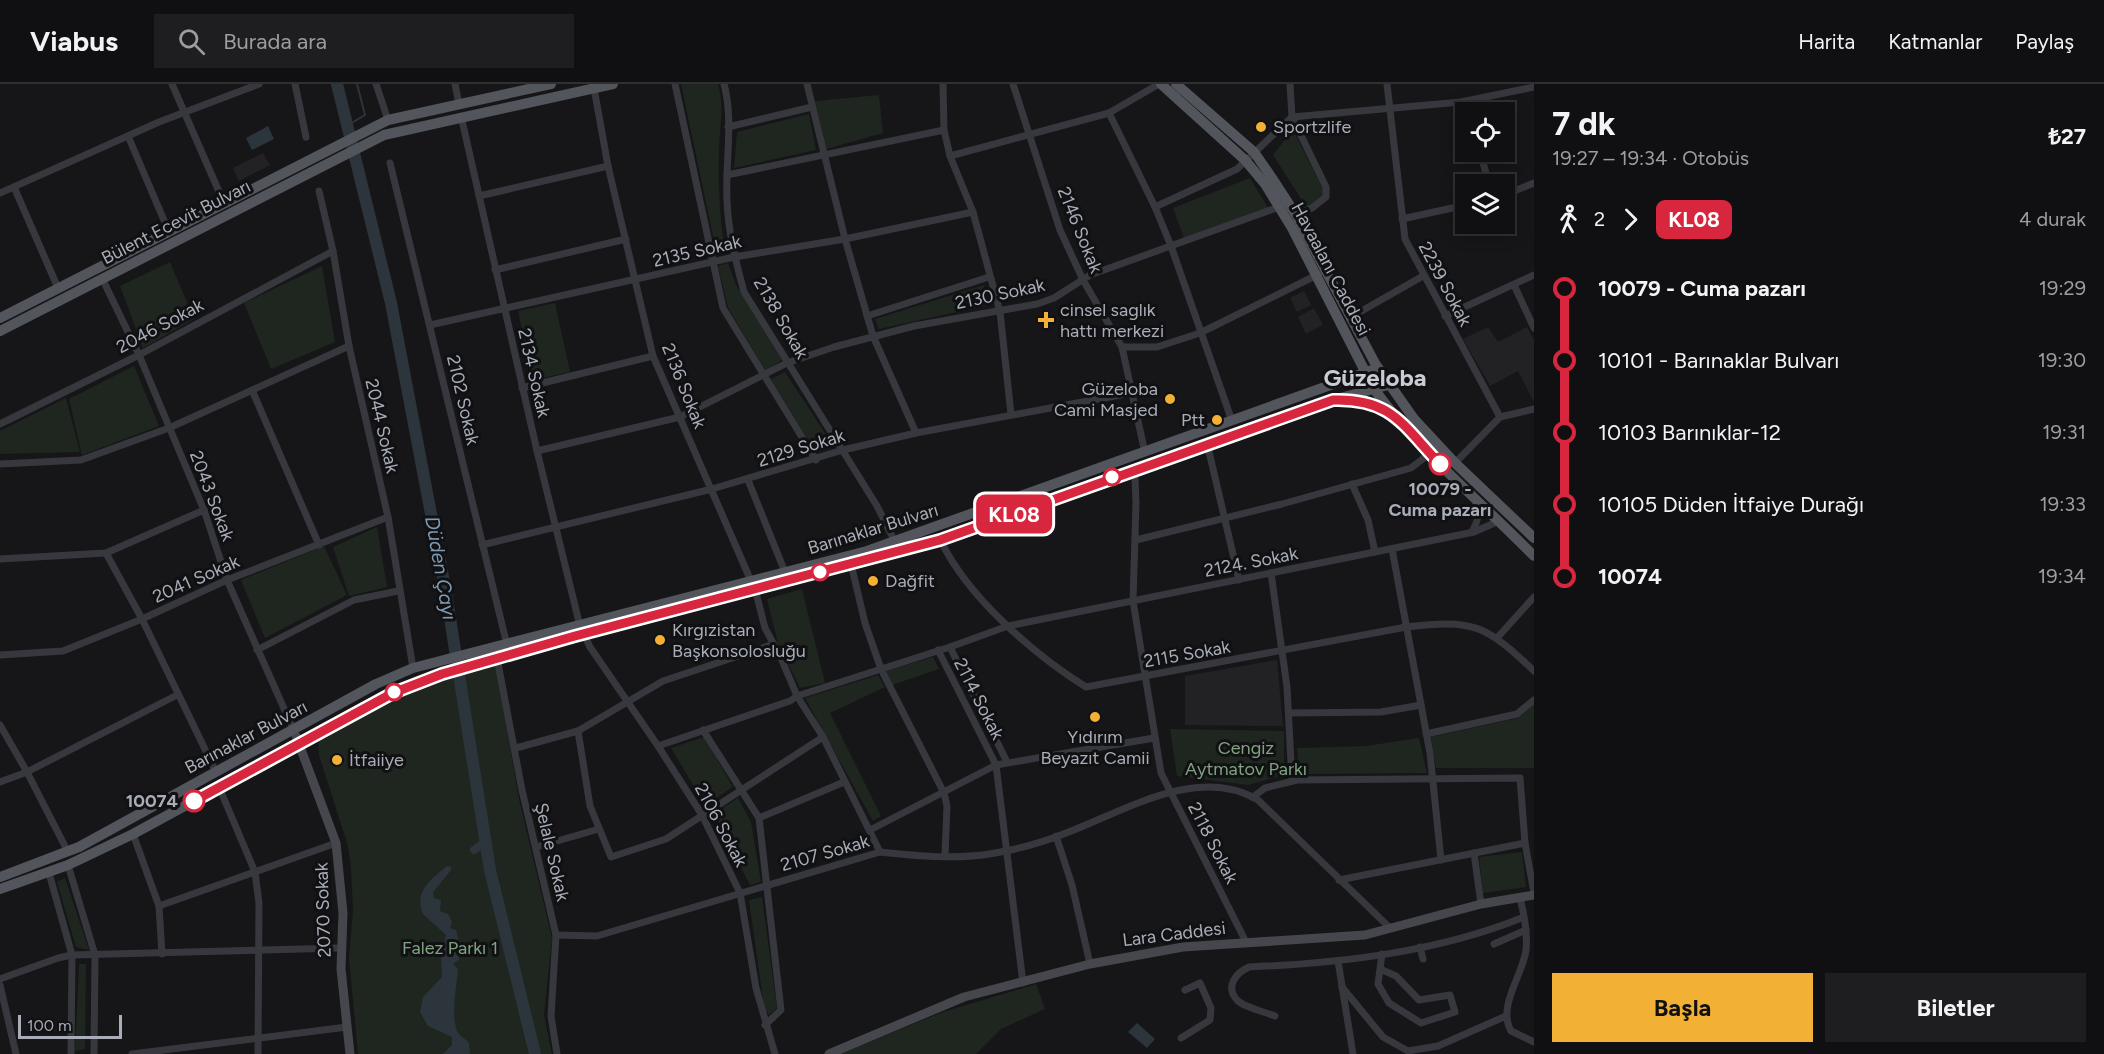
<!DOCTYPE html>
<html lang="tr">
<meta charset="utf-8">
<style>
body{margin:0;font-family:Figtree,sans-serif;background:#1e1e20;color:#f1f3f6;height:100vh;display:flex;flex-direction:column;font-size:22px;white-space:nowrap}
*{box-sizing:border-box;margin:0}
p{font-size:20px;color:#9c9d9f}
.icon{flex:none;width:33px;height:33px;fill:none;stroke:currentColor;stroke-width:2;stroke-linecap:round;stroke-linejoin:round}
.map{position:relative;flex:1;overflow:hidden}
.sheet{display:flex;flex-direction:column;background:#101012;width:570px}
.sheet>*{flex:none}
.badge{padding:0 12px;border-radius:9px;font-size:21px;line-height:39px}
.controls{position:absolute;left:1455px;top:18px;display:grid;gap:12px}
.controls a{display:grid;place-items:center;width:60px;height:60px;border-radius:0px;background:#101012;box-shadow:0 3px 15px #0003,0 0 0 2px #303032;font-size:30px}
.scale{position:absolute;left:18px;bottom:15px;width:104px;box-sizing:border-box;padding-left:6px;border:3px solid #a8adb8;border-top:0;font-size:16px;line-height:21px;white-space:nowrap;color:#a8adb8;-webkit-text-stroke:4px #111113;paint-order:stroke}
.map>.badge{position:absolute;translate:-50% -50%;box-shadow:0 0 0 3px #fff}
.legs{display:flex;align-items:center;gap:9px;height:66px;padding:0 18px;font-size:20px}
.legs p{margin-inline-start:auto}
.headline{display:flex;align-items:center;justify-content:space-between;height:102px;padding:0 18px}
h1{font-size:33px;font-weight:700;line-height:45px}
.cta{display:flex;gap:12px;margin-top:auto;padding:12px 18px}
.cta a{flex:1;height:69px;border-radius:0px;background:#f2b134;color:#111;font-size:24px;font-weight:700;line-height:69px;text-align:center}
.cta a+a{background:#1e1e20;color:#f1f3f6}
ul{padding:0 18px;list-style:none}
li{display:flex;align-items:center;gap:21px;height:72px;font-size:22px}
li i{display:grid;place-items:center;width:9px;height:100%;margin:0 8px;background:currentColor}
li i::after{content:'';width:15px;height:15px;margin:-8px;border:4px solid;border-radius:50%;background:#101012}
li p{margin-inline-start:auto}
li:first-child i{background:linear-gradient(#0000 50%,currentColor 0)}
li:last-child i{background:linear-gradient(currentColor 50%,#0000 0)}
header{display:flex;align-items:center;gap:36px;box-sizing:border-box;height:84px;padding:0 30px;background:#101012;border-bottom:2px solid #303032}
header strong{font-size:28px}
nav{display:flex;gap:33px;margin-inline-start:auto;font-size:21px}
.search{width:420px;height:54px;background:#1e1e20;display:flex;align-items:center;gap:15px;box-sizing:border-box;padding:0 21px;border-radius:0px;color:#9c9d9f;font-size:22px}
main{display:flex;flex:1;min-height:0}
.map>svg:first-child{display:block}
.built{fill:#222225}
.green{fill:#1e261f}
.water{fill:#2c353c}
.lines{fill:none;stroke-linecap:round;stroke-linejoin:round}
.stream{stroke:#2c353c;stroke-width:2}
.canal{stroke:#2c353c;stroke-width:8}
.river{stroke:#2c353c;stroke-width:12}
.street{stroke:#37383d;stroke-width:7}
.secondary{stroke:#45474d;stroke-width:9}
.primary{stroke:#53555c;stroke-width:10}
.line-1-casing{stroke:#fff;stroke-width:14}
.line-1{stroke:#d7263d;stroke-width:9}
.poi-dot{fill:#f2b134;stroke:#111113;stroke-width:2}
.stop-1-dot{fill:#fff;stroke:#d7263d;stroke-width:3}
.labels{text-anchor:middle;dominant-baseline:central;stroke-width:6;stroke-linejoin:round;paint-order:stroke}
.poi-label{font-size:18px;fill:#a8adb8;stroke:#111113;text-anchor:start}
.street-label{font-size:18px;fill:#a8adb8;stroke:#111113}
.stop-label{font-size:18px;font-weight:bold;fill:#a8adb8;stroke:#111113}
.park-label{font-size:18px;fill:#7fa381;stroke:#111113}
.water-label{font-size:20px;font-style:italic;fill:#7f9bb3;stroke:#111113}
.district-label{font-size:24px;font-weight:bold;fill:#c9ccd4;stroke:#111113}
</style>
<header>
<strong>Viabus</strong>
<div class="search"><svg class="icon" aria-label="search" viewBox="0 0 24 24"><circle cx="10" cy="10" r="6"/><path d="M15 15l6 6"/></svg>Burada ara</div>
<nav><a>Harita</a><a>Katmanlar</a><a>Paylaş</a></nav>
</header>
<main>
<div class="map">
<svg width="1534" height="970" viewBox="0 0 1534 970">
<rect width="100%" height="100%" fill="#161618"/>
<g class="built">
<polygon points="263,69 270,81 239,97 233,84"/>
<polygon points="1304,207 1311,221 1297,228 1290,214"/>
<polygon points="1314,224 1323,241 1306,250 1298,233"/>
<polygon points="1488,243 1498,258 1527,243 1534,256 1534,318 1518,287 1490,302 1463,255"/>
<polygon points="1277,576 1283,642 1185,641 1185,592"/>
</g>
<g class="green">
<path d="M681,0H718C725,24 719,45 719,70C718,103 720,136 725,168L717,171Z"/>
<polygon points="879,11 883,49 826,65 815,17"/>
<polygon points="809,30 816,66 734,84 737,48"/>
<polygon points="1293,46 1324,107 1324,113 1307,124 1273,71"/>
<polygon points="1250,94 1268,124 1184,154 1173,124"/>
<polygon points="170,178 194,235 143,264 120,202"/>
<polygon points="728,179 736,201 782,276 766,287 728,224 718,182"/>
<polygon points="322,182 335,258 271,285 244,219"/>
<polygon points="984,201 989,221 879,245 875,235"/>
<polygon points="555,219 570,288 533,296 518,227"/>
<polygon points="134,282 159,342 82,371 69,315"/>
<polygon points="785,288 834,363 816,369 771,295"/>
<polygon points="66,314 80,368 0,370 0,347"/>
<polygon points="377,443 387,503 349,512 333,463"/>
<polygon points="324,462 347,511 265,554 241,496"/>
<polygon points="802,505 825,599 800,604 778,559 767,515"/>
<polygon points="933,573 939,585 892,601 886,587"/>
<polygon points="496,581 519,715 552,854 544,931 552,970 358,970 349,874 353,827 351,783 348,762 319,671 319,656 398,613 437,597"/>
<polygon points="878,591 885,603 830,629 881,732 873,737 805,614"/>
<polygon points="1534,620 1534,684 1436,684 1431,653 1518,634"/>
<polygon points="1170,645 1284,647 1284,691 1248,701 1177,692"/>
<polygon points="704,653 733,703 705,721 671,664"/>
<polygon points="1419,654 1427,689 1299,690 1297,664 1366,662"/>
<polygon points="738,714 751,738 761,798 750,801 714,730"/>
<polygon points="1522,768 1526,803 1483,809 1479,773"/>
<polygon points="65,794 89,866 76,863 57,798"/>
<polygon points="762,813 777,924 769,931 764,923 749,816"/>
<polygon points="79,880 86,880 85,965 75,967"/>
<polygon points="1036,900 1045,925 1001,945 976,970 840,970 943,928"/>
</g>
<g class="water">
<polygon points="268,42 274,55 252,66 246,54"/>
<path d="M447,782L451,783V786L433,808L434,814L441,816L440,827L448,830L452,838L450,844L456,846L458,855L454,861L459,864V876L453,880L458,885C457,900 450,934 458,949C461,953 466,955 469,959L470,970H443L452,961V953L428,942L420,928L423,913L442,893L441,876L446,851L423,830C413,807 432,795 447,782Z"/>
<polygon points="1137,939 1155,955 1147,964 1128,948"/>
</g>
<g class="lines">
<polyline class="stream" points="345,43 365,31 357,0"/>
<polyline class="canal" points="474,766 485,758"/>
<polyline class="river" points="337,0 391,219 446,509 490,786 535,970"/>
<g class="street">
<polyline points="172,0 224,119"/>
<polyline points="295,0 306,53"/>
<polyline points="376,0 388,36"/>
<polyline points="455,0 459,20"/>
<polyline points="675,0 723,224 816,376"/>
<path d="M724,0C734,37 725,78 727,116C728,148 736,178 744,208L877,422L895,458"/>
<polyline points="807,0 845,155 873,252 916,349"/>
<polyline points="943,0 944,46 950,72 973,128 1000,228 1011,330"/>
<polyline points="1013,0 1060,146 1083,196 1122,263 1145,369"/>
<polyline points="1290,0 1292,33 1326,103 1326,113 1312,124 1296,131"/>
<polyline points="1387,0 1405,155 1500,333"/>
<polyline points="594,4 608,82 653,272 751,497"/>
<polyline points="1467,17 1470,28"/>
<polyline points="1109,29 1155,123 1171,162 1232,337"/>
<polyline points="461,32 537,367 580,542 590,563 658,662 702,731 740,809 756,904 775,970"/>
<polyline points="728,43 812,23"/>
<polyline points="128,52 169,148"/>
<polyline points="1480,68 1489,100"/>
<polyline points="950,72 1109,29 1159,0"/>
<polyline points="390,79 507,561"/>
<polyline points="727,91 944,46"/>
<polyline points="14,103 58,204"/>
<polyline points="319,107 333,167 349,262 388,433 413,584"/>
<polyline points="0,109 159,38 259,0"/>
<polyline points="1504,111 1534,99"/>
<polyline points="479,112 608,82"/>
<polyline points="1155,123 1237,85 1292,33 1461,18 1534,3"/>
<polyline points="1402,135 1466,121"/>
<polyline points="495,186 626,155"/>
<polyline points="102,194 139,271 204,426 227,496 294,647"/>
<polyline points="1514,201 1534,244"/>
<polyline points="867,232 989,193"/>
<polyline points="1445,232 1534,191"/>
<polyline points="1351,233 1423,192"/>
<polyline points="430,241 734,173 845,155 973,128"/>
<polyline points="1122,263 1157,263 1200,249 1319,190"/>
<polyline points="522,304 653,272"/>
<polyline points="252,306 319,461"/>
<polyline points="0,340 139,271 333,167"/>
<polyline points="1207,359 1239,496"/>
<polyline points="537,367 680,333 787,279 834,263 914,242 1037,220 1054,214 1090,191 1282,122"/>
<polyline points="1455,379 1500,333 1534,325"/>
<polyline points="0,380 81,376 169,344 349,262"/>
<polyline points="1131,386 1135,394 1136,419 1133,517 1161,689 1246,858"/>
<polyline points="748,396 785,488"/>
<polyline points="1352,400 1368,436 1375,468"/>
<path d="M1472,448C1477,438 1481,430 1476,419"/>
<polyline points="1136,456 1282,420 1411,384 1429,370"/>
<path d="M941,457C967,512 1034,571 1086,603L1406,543C1473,535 1485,540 1534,587"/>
<polyline points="482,461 712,405 843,366 916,349 1131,309"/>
<polyline points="1392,465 1430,669 1441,776"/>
<polyline points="0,475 106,469 204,426"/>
<polyline points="851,480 865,539 881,585 944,709 947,722 945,771"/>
<polyline points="1271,489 1287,603 1292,697"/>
<polyline points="755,505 765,544 781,574 797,612 823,653 880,768"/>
<polyline points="1497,554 1534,513"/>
<polyline points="257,566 354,516 398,507"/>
<polyline points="938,566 996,681 1023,899"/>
<polyline points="0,571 63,567 142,535 106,469"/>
<polyline points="497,574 522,706 556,851 551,932 557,970"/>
<polyline points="1289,629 1381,628 1421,621"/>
<polyline points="0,641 27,688 0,698"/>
<polyline points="703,646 759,734 781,926 765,941"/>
<polyline points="578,647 663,597 774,560"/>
<polyline points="1426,650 1517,630 1534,616"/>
<polyline points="658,662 790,617 797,612 950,563"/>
<polyline points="516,664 578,647 590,722 611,773 666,755 823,653"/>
<polyline points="1007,678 950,563 1008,542 1474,448 1499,437"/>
<polyline points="216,688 142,535 227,496 388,433"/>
<polyline points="219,703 255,788 259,819 258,970"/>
<polyline points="1253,713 1265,704 1297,696 1520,694 1525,759 1534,809"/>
<polyline points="759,734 844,698"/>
<polyline points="870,746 996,681 1154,654"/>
<polyline points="133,750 159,822 162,870"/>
<polyline points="1056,752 1072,801 1090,880"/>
<polyline points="536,763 599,745"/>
<polyline points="68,768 27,688 177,611"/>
<polyline points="1474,769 1481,820"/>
<polyline points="68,781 95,871 94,970"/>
<polyline points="49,789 72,871 71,970"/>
<polyline points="1339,796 1525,759"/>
<path d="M1520,814C1524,830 1528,848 1526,866C1523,891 1497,922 1511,947L1534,958"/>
<polyline points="159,822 336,759"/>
<path d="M556,851L597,852L880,768C917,772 958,776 995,769C1018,765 1044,758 1066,749C1123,728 1197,680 1258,716L1390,844"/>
<polyline points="1494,860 1526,846"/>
<polyline points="1420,863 1423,875"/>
<polyline points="1338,877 1353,970"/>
<polyline points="1380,885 1396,892 1419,916 1450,911 1455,928 1421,939 1389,919 1378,900 1382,870"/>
<polyline points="0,895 58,874 72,871 340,864"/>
<polyline points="0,901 16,970"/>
<polyline points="1342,903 1383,953 1408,967 1438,962 1506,932"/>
<path d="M1275,932C1265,928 1246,924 1238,917C1224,903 1236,889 1249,883C1342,879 1438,868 1524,833"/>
<polyline points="1181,954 1210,936 1211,924 1200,899 1185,906"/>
<polyline points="132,970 347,943"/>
</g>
<g class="secondary">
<polyline points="296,652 336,759 343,829 341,885 350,970"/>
<polyline points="829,970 964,913 1090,880 1183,863 1365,851 1481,820 1534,811"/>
</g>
<g class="primary">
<path d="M1161,0L1245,76L1265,100L1292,144L1374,305C1420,368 1480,417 1534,472"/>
<polyline points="1176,0 1254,68 1272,94 1296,131 1376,281 1414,335 1455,379 1534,454"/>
<polyline points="0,234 388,36 551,0"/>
<polyline points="0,247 384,51 613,0"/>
<polyline points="1345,316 1374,320 1390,328"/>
<polyline points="0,793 79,763 376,600 413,584 867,467 1378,284"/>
<polyline points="0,805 68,781 133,750 393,609 442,590 575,552 941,457 1207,359 1333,316 1388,301"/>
</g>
</g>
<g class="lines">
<g class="line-1-casing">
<path id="line-1" d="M194,717L393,609L442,590L575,552L940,456L1333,316C1392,314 1403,342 1440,380"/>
</g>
<use href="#line-1" class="line-1"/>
</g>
<g class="poi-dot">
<circle cx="1261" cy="43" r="6"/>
<path d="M1043 227h6v6h6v6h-6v6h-6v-6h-6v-6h6z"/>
<circle cx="1170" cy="315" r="6"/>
<circle cx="1217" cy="336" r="6"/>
<circle cx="873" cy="497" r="6"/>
<circle cx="660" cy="556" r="6"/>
<circle cx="1095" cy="633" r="6"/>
<circle cx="337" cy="676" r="6"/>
</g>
<g class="stop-1-dot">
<circle cx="1440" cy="380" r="10"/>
<circle cx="1112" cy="393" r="8"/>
<circle cx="820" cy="488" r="8"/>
<circle cx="394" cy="608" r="8"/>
<circle cx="194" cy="717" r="10"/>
</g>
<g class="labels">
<g class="poi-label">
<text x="1273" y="43">Sportzlife</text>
<text x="1060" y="226">cinsel saglık<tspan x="1060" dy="21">hattı merkezi</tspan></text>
<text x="1158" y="305" text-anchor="end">Güzeloba<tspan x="1158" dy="21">Cami Masjed</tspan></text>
<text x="1205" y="336" text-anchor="end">Ptt</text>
<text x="885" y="497">Dağfit</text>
<text x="672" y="546">Kırgızistan<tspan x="672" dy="21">Başkonsolosluğu</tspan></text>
<text x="1095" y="653" text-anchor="middle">Yıdırım<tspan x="1095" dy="21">Beyazıt Camii</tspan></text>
<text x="349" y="676">İtfaiiye</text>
</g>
<g class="street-label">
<text transform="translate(176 138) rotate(-27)">Bülent Ecevit Bulvarı</text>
<text transform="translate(1080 146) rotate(68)">2146 Sokak</text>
<text transform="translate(697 167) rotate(-13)">2135 Sokak</text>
<text transform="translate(1331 185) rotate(62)">Havaalanı Caddesi</text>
<text transform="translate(1445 200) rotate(62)">2239 Sokak</text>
<text transform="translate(1000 210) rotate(-12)">2130 Sokak</text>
<text transform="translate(781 234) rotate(60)">2138 Sokak</text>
<text transform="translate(160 242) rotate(-28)">2046 Sokak</text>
<text transform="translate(534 289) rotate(77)">2134 Sokak</text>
<text transform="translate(684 302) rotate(68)">2136 Sokak</text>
<text transform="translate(463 316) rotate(77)">2102 Sokak</text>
<text transform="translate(382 342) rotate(77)">2044 Sokak</text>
<text transform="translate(801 364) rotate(-17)">2129 Sokak</text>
<text transform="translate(212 412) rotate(69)">2043 Sokak</text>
<text transform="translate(873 445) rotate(-17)">Barınaklar Bulvarı</text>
<text transform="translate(1251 478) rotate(-11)">2124. Sokak</text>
<text transform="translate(196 495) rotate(-24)">2041 Sokak</text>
<text transform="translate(1187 570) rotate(-10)">2115 Sokak</text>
<text transform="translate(979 615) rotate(63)">2114 Sokak</text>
<text transform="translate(246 653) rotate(-28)">Barınaklar Bulvarı</text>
<text transform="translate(721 741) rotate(62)">2106 Sokak</text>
<text transform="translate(1213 759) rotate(63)">2118 Sokak</text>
<text transform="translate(552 768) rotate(77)">Şelale Sokak</text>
<text transform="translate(825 769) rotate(-16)">2107 Sokak</text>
<text transform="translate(323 826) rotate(-92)">2070 Sokak</text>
<text transform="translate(1174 850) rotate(-7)">Lara Caddesi</text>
</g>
<g class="stop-label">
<text x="1440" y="405">10079 -<tspan x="1440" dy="21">Cuma pazarı</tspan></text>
<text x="178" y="717" text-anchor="end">10074</text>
</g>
<g class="park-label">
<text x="1246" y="664">Cengiz<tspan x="1246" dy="21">Aytmatov Parkı</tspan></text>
<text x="450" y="864">Falez Parkı 1</text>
</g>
<g class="water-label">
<text transform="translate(441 484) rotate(80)">Düden Çayı</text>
</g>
<g class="district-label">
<text x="1375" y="293">Güzeloba</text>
</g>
</g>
</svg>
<div class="controls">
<a><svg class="icon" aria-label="locate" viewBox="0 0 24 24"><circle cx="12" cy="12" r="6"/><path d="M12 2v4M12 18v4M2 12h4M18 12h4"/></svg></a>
<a><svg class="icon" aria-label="layers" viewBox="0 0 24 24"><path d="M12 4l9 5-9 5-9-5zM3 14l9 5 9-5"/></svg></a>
</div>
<div class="scale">100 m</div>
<b class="badge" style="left:1014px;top:430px;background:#d7263d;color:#fff">KL08</b>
</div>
<section class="sheet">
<div class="headline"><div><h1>7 dk</h1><p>19:27 – 19:34 · Otobüs</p></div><b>₺27</b></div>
<div class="legs"><svg class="icon" aria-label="walk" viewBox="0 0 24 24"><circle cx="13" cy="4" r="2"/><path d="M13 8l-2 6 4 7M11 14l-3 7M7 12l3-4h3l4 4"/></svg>2<svg class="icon" aria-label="forward" viewBox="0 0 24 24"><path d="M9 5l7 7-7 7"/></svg><b class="badge" style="background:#d7263d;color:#fff">KL08</b><p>4 durak</p></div>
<ul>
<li><i style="color:#d7263d"></i><b>10079 - Cuma pazarı</b><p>19:29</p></li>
<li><i style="color:#d7263d"></i><span>10101 - Barınaklar Bulvarı</span><p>19:30</p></li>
<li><i style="color:#d7263d"></i><span>10103 Barınıklar-12</span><p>19:31</p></li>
<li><i style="color:#d7263d"></i><span>10105 Düden İtfaiye Durağı</span><p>19:33</p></li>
<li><i style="color:#d7263d"></i><b>10074</b><p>19:34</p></li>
</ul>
<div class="cta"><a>Başla</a><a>Biletler</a></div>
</section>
</main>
